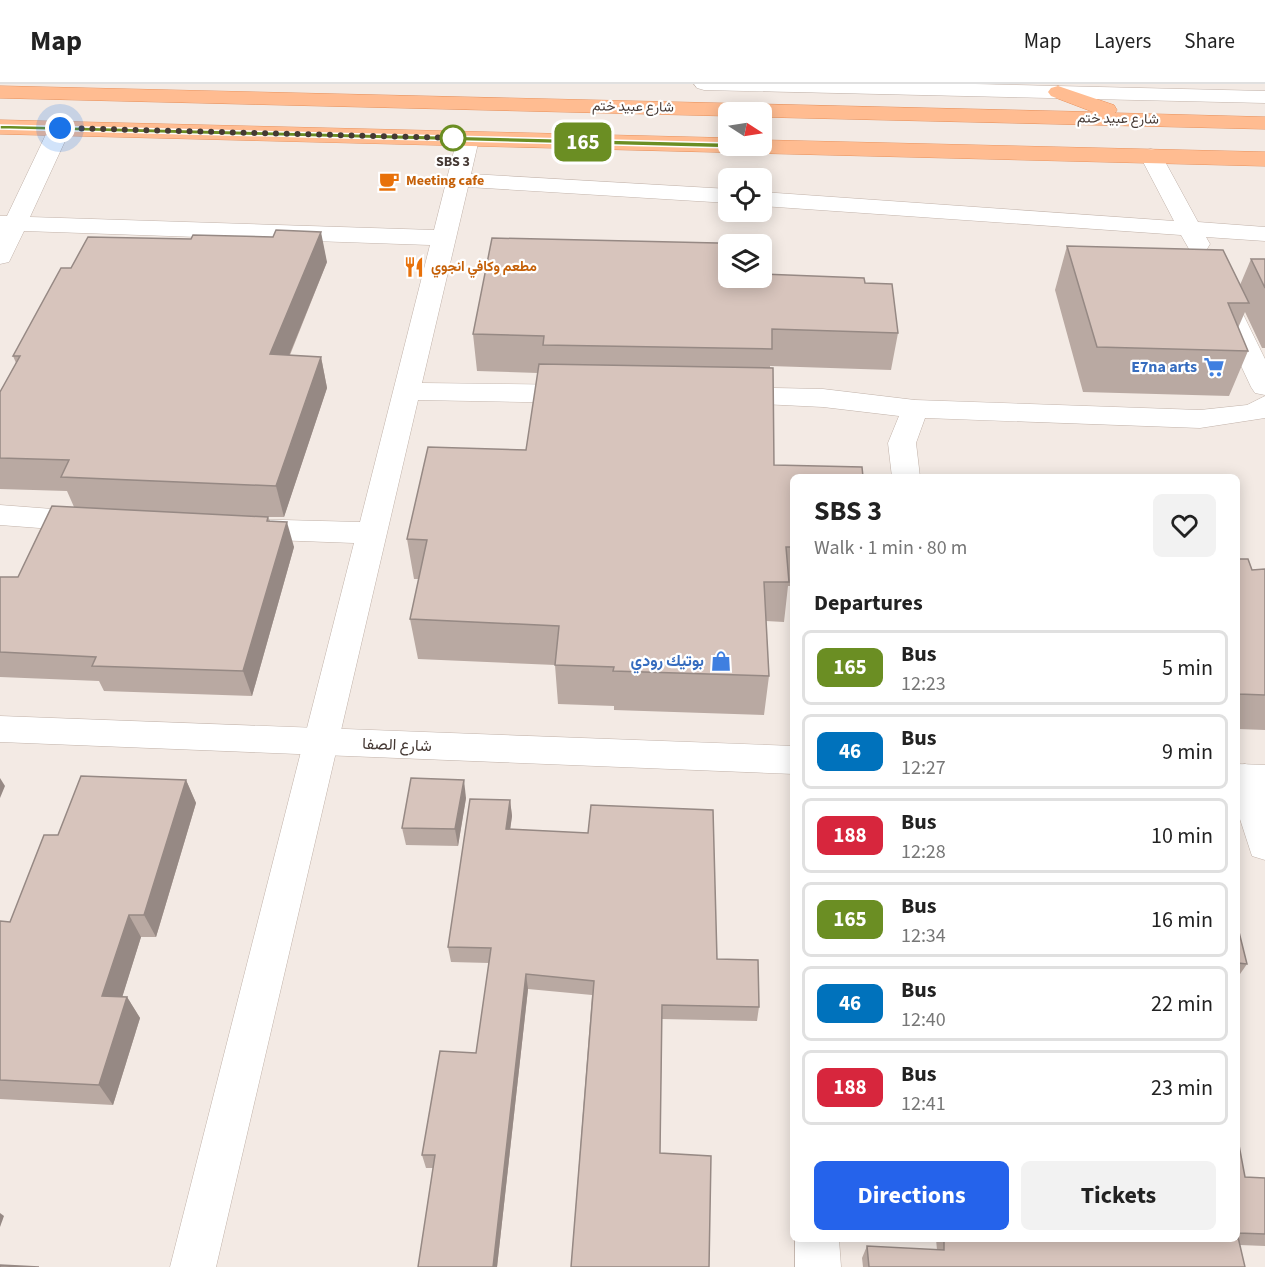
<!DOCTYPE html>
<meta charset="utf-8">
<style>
body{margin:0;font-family:"Source Sans 3",Vazirmatn,sans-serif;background:#f2f2f2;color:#222;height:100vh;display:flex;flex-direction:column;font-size:22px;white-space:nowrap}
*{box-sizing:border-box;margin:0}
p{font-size:20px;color:#767676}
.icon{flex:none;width:33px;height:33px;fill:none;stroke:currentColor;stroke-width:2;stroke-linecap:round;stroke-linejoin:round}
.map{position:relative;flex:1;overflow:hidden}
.details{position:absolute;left:790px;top:390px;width:450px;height:768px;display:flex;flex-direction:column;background:#fff;border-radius:9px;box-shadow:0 3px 15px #0003}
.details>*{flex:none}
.badge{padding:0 12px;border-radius:9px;font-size:21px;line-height:39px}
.needle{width:39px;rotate:102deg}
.fabs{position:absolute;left:718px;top:18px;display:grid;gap:12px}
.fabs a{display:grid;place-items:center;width:54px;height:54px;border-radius:9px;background:#fff;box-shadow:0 3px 15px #0003;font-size:30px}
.you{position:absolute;width:30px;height:30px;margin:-15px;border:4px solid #fff;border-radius:50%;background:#1a73e8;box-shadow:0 0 0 9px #1a73e833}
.map>.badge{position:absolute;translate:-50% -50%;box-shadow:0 0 0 3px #fff}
h2{padding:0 24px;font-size:22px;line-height:54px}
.round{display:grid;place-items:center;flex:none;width:63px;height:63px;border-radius:9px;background:#f2f2f2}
.overview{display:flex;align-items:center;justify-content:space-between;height:102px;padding:0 24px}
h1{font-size:28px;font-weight:700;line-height:45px}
.primary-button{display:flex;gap:12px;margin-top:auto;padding:12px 24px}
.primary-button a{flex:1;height:69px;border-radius:9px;background:#2563eb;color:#fff;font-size:24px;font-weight:700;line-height:69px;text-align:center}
.primary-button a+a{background:#f2f2f2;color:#222}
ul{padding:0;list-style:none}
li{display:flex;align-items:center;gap:18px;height:75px;margin:0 12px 9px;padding:0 12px;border:3px solid #e0e0e0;border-radius:9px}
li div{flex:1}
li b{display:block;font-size:22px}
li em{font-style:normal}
li .badge{min-width:66px;font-weight:700;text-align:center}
header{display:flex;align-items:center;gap:36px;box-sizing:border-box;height:84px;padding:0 30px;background:#fff;border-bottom:2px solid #e0e0e0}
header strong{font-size:28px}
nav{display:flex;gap:33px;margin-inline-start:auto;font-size:21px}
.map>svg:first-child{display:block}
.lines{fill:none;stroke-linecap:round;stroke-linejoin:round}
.minor-casing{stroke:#c1b2a9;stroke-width:1}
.tertiary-casing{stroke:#c1b2a9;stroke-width:1}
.primary-casing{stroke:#e7925e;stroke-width:1}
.minor{fill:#fff;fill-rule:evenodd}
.tertiary{fill:#fff;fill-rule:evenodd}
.primary{fill:#ffbc91;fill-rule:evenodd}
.wall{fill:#b9a9a2}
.shaded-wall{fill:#968984}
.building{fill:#d7c4bc;stroke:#968984;stroke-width:1.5}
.line{fill:#6b8e23;stroke:#fff;stroke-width:1.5}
.walk{stroke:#453934;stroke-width:6;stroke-dasharray:0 10.8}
.stop-dot{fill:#fff;stroke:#6b8e23;stroke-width:3}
.labels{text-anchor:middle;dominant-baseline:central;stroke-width:4.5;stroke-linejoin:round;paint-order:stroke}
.far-street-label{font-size:14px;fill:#453934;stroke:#fff}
.far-stop-label{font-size:14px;font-weight:bold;fill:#453934;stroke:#fff}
.far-food-label{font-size:14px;font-weight:bold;fill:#c56008;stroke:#fff;text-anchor:start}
.shop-label{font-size:16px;font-weight:bold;fill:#366cbe;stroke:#fff;text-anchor:end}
.street-label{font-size:16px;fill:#453934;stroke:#fff}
</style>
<header>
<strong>Map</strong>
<nav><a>Map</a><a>Layers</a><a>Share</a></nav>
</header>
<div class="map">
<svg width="1265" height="1183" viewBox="0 0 1265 1183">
<rect width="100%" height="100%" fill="#f3eae4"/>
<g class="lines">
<g class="minor-casing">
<g id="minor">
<polygon points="60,37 68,39 71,44 30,133 434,146 457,55 460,50 476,50 479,55 471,90 729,105 729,119 468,103 422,299 579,301 589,304 593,310 589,316 579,319 418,316 216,1183 170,1183 354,459 245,455 234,452 230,445 234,438 245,435 360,438 430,161 24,147 9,178 0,180 0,132 7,132 49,44 52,39"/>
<polygon points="1151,65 1159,67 1162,72 1198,138 1265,143 1265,157 1206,153 1210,160 1207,165 1198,167 1189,165 1181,151 762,122 762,108 1174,137 1140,72 1143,67"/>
<polygon points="1228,218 1237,221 1241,226 1265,275 1265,311 1255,309 1251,303 1215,226 1219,221"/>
<polygon points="730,303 823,305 915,316 1200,326 1247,321 1265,312 1265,334 1200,344 925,334 916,359 920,393 892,393 888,359 899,332 823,323 720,318 716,312 720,306"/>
<polygon points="0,421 92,428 103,431 107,438 103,445 92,448 0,441"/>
<polygon points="1245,680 1257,684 1265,702 1265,776 1252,772 1238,729 1238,682"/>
<polygon points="795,1155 839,1155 841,1183 795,1183"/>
</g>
</g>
<g class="tertiary-casing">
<g id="tertiary">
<polygon points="694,0 975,0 1265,7 1265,19 704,6 697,4"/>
<polygon points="0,632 794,662 794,690 0,658"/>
<polygon points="1238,680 1265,681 1265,709 1238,708"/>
</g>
</g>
<g class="primary-casing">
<g id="primary">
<polygon points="0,2 1093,28 1051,12 1048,8 1051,4 1058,2 1114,21 1117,26 1115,29 1265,33 1265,45 762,33 762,28 729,28 729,32 0,14"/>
<polygon points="0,36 729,54 729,62 762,62 762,56 1265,68 1265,82 0,50"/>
</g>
</g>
<use href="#minor" class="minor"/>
<use href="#tertiary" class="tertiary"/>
<use href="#primary" class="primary"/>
</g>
<g class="wall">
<polygon points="1067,162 1240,201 1251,175 1265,175 1265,264 1262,264 1245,228 1238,244 1248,267 1229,312 1083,308 1055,206"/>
<polygon points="327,178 290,271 321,273 327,304 284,433 268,433 270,437 294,463 252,612 104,607 99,597 0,593 0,493 18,493 74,423 67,407 0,405 0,308 16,279 13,272"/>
<polygon points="762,190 865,199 898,249 891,286 770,282 774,381 794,393 794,502 788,502 784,538 766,537 769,592 764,631 614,626 614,622 558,620 555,581 418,575 410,535 419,495 414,495 407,455 526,366 538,289 477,287 473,250"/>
<polygon points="1238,475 1252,486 1265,485 1265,646 1238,645"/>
<polygon points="186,696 196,719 156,853 141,853 122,913 127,913 140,934 113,1021 0,1015 0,837 10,838 58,751"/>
<polygon points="466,714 458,762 406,761 402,744"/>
<polygon points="470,715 510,716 512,732 510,745 588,749 591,721 713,726 717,875 758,876 759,923 757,937 662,935 660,1069 711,1072 709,1183 571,1183 592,911 528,905 497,1183 418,1183 433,1084 426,1084 422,1071 440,967 476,969 489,879 451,878 448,863"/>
<polygon points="1238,844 1247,880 1238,893"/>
<polygon points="1238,1056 1245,1093 1265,1094 1265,1162 1240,1161 1245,1183 863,1183 862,1174 867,1162 937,1166 936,1155 1238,1155"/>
</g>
<g class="shaded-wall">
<polygon points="321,148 327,178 277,301 270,270"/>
<polygon points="321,273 327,304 284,433 276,402"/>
<polygon points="287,438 294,463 252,612 243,587"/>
<polygon points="0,694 5,702 0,714"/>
<polygon points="186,696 196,719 156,853 144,831"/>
<polygon points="464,696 466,714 458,762 455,745"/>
<polygon points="510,716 512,732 508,761 506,745"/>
<polygon points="129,831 141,853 116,933 102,912"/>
<polygon points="526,890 528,905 497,1183 493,1183"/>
<polygon points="127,913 140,934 113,1021 99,1001"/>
<polygon points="0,1129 4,1132 0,1143"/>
</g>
<g class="building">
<polygon points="276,146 321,148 270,270 321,273 276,402 61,393 69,376 0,374 0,308 20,272 13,272 61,184 71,184 88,153 191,155 193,151 273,153"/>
<polygon points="492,154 762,160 729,160 729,194 762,194 762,172 762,190 864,194 865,199 892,200 898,249 772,245 772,265 543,261 544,252 473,250"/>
<polygon points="1067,162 1223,166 1249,219 1228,219 1248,267 1097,263"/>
<polygon points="1251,175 1265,175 1265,204"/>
<polygon points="539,280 773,284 774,381 862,383 863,393 794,393 794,463 786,463 789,498 764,498 769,592 613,587 614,583 555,581 559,542 410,535 427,456 407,455 428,363 526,366"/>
<polygon points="52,422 268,433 267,437 287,438 243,587 92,582 96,573 0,568 0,493 18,493"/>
<polygon points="1238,475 1248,475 1252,486 1265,485 1265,611 1238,610"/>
<polygon points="81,692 186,696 144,831 129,831 102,912 127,913 99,1001 0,996 0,837 10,838 44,751 58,751"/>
<polygon points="411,694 464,696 455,745 402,744"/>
<polygon points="470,715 510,716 506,745 588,749 591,721 713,726 717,875 758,876 759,923 662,921 660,1069 711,1072 709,1183 571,1183 594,897 526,890 493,1183 418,1183 435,1071 422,1071 440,967 476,969 491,864 448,863"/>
<polygon points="1238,844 1247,880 1238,879"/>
<polygon points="1238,1056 1245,1093 1265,1094 1265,1150 1238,1149"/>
<polygon points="1238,1153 1245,1183 869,1183 867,1162 944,1166 944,1155 1238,1155"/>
<polygon points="0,1181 39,1183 0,1183"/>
</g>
<polygon class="line" points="0,41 729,59 733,62 729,64 0,45"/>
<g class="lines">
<polyline class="walk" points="60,44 453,54"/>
</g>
<defs>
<g id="cafe-bare" transform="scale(1.62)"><path d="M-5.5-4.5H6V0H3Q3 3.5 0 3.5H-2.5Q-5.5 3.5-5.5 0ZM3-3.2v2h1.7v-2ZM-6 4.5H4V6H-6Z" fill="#e8710a" stroke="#fff" stroke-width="2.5" paint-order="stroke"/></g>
<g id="restaurant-bare" transform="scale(1.62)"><path d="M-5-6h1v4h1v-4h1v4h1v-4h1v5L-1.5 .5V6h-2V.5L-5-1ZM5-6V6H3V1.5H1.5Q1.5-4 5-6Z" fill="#e8710a" stroke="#fff" stroke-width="2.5" paint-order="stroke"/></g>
<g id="supermarket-bare" transform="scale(1.62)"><path d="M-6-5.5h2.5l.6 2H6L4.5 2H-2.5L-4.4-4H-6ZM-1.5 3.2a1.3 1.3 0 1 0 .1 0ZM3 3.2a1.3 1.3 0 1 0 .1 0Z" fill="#3f7fe0" stroke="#fff" stroke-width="2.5" paint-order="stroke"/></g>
<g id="shop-bare" transform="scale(1.62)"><path d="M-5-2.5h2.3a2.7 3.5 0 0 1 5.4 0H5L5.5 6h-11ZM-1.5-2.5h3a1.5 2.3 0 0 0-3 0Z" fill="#3f7fe0" stroke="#fff" stroke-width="2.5" paint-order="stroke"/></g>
</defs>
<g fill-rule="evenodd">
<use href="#cafe-bare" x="389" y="97"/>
<use href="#restaurant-bare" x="414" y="183"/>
<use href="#supermarket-bare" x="1214" y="283"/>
<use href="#shop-bare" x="721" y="577"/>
</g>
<circle class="stop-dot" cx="453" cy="54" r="12"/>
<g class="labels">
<g class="far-street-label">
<text transform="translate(633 23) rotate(1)">شارع عبيد ختم</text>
<text transform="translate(1118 35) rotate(1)">شارع عبيد ختم</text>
</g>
<g class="far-stop-label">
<text x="453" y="78">SBS 3</text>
</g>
<g class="far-food-label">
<text x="406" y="97">Meeting cafe</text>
<text x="431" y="183">مطعم وكافي انجوي</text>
</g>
<g class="shop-label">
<text x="1197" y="283">E7na arts</text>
<text x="704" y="577">بوتيك رودي</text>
</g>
<g class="street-label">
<text transform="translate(397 661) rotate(2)">شارع الصفا</text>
</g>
</g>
</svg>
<div class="fabs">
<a><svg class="needle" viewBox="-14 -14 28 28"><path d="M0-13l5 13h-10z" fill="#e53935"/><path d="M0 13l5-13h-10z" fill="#767676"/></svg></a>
<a><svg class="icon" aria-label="locate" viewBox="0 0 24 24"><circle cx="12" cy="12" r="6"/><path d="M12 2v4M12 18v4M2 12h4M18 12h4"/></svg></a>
<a><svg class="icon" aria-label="layers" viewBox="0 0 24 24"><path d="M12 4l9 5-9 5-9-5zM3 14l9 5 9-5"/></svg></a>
</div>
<div class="you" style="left:60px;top:44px"></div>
<b class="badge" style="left:583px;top:58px;background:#6b8e23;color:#fff">165</b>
<section class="details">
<div class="overview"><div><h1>SBS 3</h1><p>Walk · 1 min · 80 m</p></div><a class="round"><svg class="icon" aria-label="heart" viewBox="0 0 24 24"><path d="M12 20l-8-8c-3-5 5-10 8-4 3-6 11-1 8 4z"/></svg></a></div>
<h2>Departures</h2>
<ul>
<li><span class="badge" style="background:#6b8e23;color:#fff">165</span><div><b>Bus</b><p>12:23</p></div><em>5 min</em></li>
<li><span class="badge" style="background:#0072bc;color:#fff">46</span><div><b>Bus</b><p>12:27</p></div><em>9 min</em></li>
<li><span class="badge" style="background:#d7263d;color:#fff">188</span><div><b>Bus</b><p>12:28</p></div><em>10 min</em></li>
<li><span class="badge" style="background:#6b8e23;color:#fff">165</span><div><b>Bus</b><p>12:34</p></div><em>16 min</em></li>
<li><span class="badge" style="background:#0072bc;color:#fff">46</span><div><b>Bus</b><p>12:40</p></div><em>22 min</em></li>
<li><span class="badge" style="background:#d7263d;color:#fff">188</span><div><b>Bus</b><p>12:41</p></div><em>23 min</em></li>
</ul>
<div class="primary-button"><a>Directions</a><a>Tickets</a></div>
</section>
</div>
